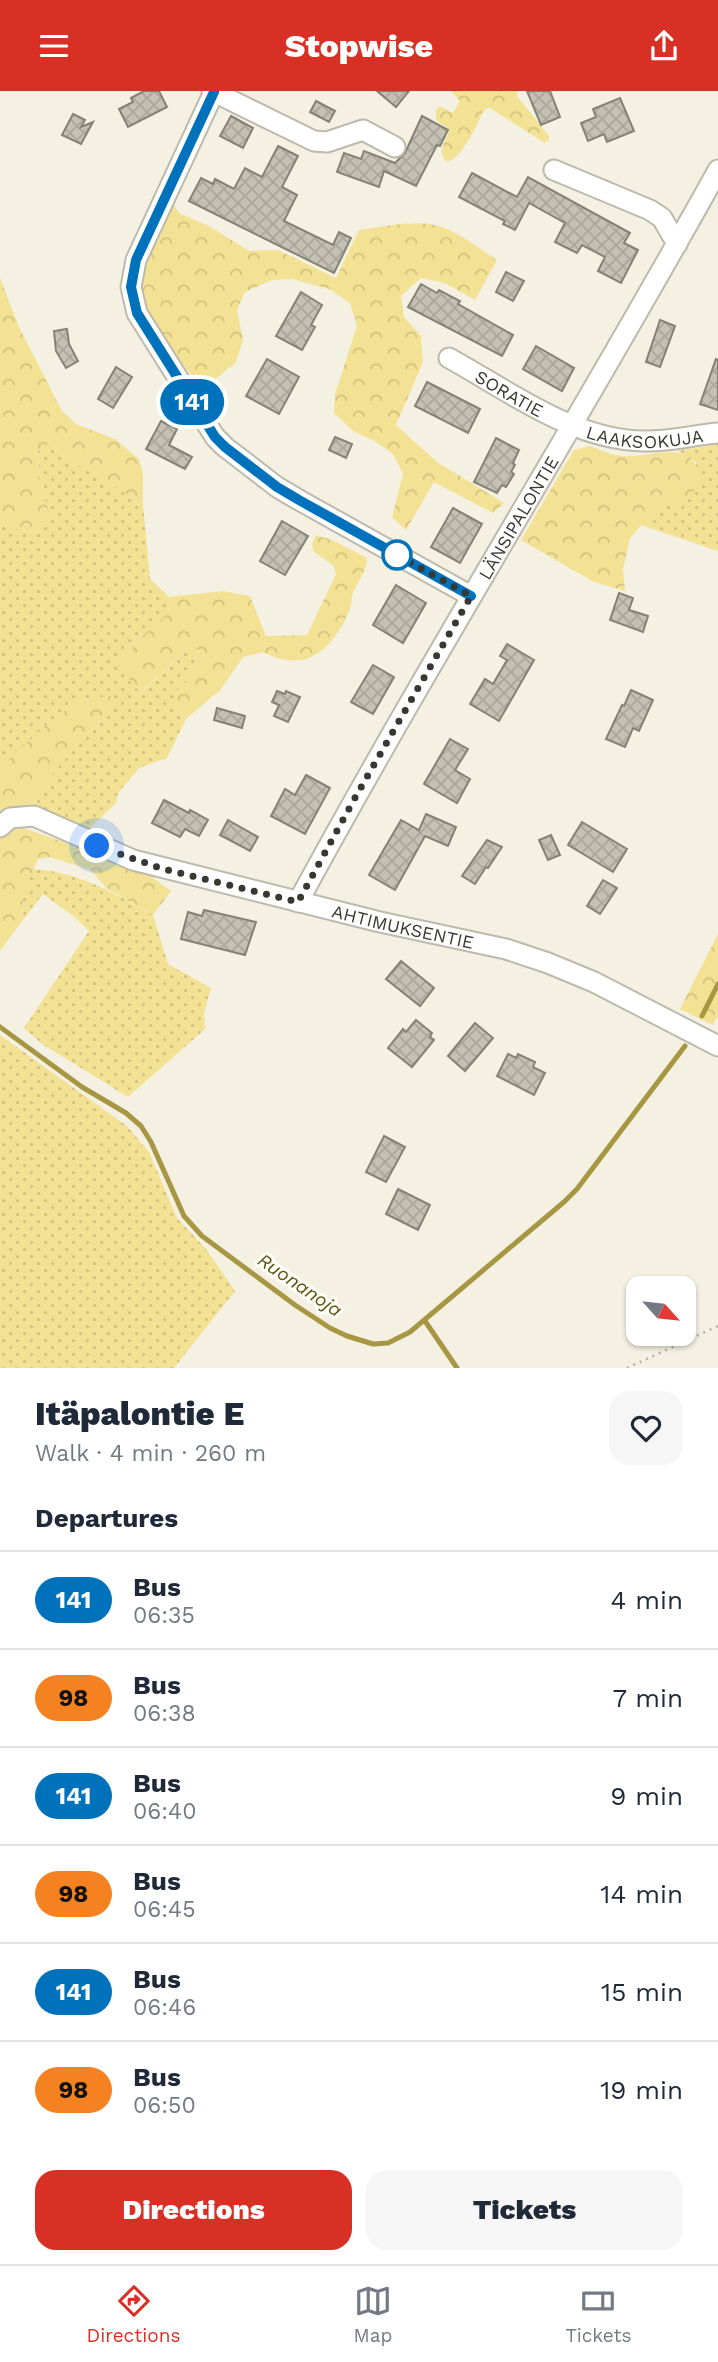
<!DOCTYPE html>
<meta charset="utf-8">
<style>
body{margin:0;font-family:"Work Sans",sans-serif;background:#f6f6f7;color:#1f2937;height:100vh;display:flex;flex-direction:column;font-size:26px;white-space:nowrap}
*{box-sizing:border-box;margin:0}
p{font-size:23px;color:#747a83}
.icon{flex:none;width:38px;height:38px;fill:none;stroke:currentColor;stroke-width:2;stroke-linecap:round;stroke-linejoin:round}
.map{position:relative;height:1277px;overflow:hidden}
.sheet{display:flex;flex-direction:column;background:#fff;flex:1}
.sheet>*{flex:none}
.badge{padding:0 14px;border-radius:23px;font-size:24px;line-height:46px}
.needle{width:46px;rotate:117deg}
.tools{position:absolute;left:626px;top:1185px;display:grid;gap:14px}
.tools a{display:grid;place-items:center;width:70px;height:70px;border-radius:14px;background:#fff;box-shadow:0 2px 5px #0004;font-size:35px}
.you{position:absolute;width:35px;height:35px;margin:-18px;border:5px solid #fff;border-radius:50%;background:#1a73e8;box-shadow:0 0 0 10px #1a73e833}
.map>.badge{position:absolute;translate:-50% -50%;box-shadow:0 0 0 4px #fff}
h2{padding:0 35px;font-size:26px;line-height:63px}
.round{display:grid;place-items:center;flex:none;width:74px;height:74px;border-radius:21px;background:#f6f6f7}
.summary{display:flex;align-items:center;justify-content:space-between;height:119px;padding:0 35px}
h1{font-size:33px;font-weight:800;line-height:52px}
.primary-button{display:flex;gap:14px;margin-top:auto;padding:14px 35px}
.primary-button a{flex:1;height:80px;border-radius:21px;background:#d93025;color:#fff;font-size:28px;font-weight:800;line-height:80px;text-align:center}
.primary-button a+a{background:#f6f6f7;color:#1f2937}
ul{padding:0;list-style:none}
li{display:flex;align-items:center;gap:21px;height:98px;padding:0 35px;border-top:2px solid #e0e1e3}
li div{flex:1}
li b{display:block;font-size:26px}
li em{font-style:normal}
li .badge{min-width:77px;font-weight:700;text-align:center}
header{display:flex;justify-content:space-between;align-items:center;height:91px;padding:0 35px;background:#d93025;color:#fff;font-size:32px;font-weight:800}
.dock{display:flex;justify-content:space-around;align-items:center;height:98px;border-top:2px solid #e0e1e3;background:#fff;font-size:19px;color:#747a83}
.dock a{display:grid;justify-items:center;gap:4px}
.dock .on{color:#d93025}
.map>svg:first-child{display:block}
.grass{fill:url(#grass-dots)}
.forest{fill:url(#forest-crowns)}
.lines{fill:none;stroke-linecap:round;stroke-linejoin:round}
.stream{stroke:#a79642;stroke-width:5}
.building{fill:url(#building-cross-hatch);stroke:#848175;stroke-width:2}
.minor-casing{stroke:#bdbaac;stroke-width:23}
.path{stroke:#b3b1a6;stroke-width:2.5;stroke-dasharray:2 5;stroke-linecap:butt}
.minor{stroke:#fff;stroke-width:19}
.line-casing{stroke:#fff;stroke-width:16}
.line{stroke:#0072bc;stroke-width:10}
.walk{stroke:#383731;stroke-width:7;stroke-dasharray:0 12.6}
.stop-dot{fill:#fff;stroke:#0072bc;stroke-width:3.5}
.labels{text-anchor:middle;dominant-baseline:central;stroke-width:6;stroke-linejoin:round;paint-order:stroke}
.street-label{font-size:18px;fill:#383731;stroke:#fffef8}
.water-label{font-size:19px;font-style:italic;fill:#5f5313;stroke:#fffef8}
</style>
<header><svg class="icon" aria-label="menu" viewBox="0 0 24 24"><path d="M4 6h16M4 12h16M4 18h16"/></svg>Stopwise<svg class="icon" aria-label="share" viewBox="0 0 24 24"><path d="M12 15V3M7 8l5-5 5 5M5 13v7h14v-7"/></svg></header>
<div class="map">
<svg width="718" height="1277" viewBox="0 0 718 1277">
<defs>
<pattern id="grass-dots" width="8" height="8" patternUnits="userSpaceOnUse" patternTransform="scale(1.75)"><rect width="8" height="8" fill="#f3e293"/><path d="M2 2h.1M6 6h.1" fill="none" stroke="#d1c27f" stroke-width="1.8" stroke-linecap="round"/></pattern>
<pattern id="forest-crowns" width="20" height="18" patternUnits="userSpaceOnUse" patternTransform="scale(1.75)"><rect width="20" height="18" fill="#f3e293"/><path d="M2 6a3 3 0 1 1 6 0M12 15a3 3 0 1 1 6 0" fill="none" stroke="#d1c27f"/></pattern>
<pattern id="building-cross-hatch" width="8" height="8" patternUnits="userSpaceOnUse" patternTransform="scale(1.75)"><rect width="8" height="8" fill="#c4c1b4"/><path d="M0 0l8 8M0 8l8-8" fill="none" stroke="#a9a69b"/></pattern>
</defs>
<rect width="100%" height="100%" fill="#f4f1e3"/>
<g class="grass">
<polygon points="51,350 64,365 143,413 150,488 169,506 166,525 142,545 118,574 141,602 188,557 199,559 190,590 171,614 186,628 167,667 139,677 119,701 115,713 88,739 21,715 40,699 78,651 111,622 87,608 55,627 17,663 0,675 0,434 37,443 50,429 39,386 38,360"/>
<polygon points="718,353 718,460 641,434 656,418 681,411 697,372 677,360"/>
<path d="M31,778C77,780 114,802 153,824L168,873L211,897L204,922L205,938L128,1006L42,953L24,937L89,840L76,827L43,803L22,830L23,802Z"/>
<polygon points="0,944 127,1035 149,1061 177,1127 206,1158 235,1200 174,1277 0,1277"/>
</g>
<g class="forest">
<path d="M451,0H517V5L549,45V49L545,52L490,17L485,18C477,32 462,68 447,71C436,61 445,51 450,39L436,29V20L439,15L453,22L460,10Z"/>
<path d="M172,111L179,122L209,135L249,160L278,159L336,187L359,139C381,136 408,130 430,133C455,137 477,156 497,169L475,209L445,192L421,187L401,205L404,226L421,245L423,271L396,334L437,371L504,412L493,422L434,391L406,439L392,426L403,383L393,363L376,351L353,340L334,322L335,303L357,235L350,212L329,198L292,188L272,189L245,201L237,219L243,249L236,271L212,291L203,295C177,271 140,224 142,187C143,165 163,132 172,111Z"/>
<polygon points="0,187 19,236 62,320 76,333 115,348 139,368 143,382 143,413 64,365 51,350 38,360 39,386 51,429 37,443 0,434"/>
<path d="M590,355C598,358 607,362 616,364C650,371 682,343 703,385L696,398L681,411L656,418L630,447L623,478L625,500L594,491L521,449L574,359Z"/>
<path d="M316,444L332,449L367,467C367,480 358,489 353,502C351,507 352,512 350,518C333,558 307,584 263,561L243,566L221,598L186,628L171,615L180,594L190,589L199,559L188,557L140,602L118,574L142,545L165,525L169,506L223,500L250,505L266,545L307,544L336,483L334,475L313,460L312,453Z"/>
<path d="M112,605L117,612L111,622L78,651L40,699L21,715L0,725V675C26,656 58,616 89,608C96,606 104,606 112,605Z"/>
<polygon points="18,735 141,778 171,800 153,824 106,797 91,779 50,766 38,768 23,802 22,830 0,860 0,746"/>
<polygon points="718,843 718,925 713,934 680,918"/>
</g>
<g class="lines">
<g class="stream">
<polyline points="702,925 718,893"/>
<polyline points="0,936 82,996 126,1022 141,1035 151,1051 184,1125 202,1145 295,1214 330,1237 347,1245 373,1253 388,1252 410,1241 564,1111 577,1098 685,955"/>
<polyline points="425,1230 457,1277"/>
</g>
</g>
<g class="building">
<polygon points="144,0 159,0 167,16 128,36 119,18 133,11 131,7"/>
<polygon points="377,0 409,0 396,16"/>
<polygon points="527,0 550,0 560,26 541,34"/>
<polygon points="620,7 634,40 607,51 604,43 588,50 581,32 596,26 593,18"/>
<polygon points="316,10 335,20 329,31 310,21"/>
<polygon points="73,23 85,29 81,36 93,31 81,53 62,44"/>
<polygon points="231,25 253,37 243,57 220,45"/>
<polygon points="422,25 448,39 440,55 437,54 416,95 384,80 379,96 337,81 344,62 361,68 364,60 395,72 405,62"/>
<polygon points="278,55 298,65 282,96 297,104 284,130 333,154 339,141 351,147 334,182 189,110 201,87 213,93 215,88 234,98 245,77 262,86"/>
<polygon points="472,82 517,106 528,86 630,142 624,152 638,159 621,192 598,180 605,166 582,154 577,162 555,151 565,132 529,112 515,139 503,133 505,130 459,106"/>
<polygon points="506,181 524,190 513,210 496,201"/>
<polygon points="421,193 437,202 439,199 460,210 458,213 513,244 502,265 408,216"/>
<polygon points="301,201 322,214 311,234 315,236 302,259 276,245"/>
<polygon points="660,229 675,235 660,276 646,271"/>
<polygon points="67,238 69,253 78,270 66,277 56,260 54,240"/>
<polygon points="536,255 574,277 562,300 523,278"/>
<polygon points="267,268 299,286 279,323 246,305"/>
<polygon points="716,268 718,269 718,319 700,313"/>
<polygon points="116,276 132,286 113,317 98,308"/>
<polygon points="427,291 480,318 468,342 415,315"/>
<polygon points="161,330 177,338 169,354 192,366 185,378 146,358"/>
<polygon points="335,346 352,353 346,367 329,359"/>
<polygon points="496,347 519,359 513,372 515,374 511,381 514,383 506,396 502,394 497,402 474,391"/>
<polygon points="453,417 482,433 460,472 431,456"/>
<polygon points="282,430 308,445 285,484 260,470"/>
<polygon points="396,494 426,512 403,552 373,534"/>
<polygon points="619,502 633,507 629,519 648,525 643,541 610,529"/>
<polygon points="507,553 534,569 499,630 470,613 485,588 493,593 507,569 500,565"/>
<polygon points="373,574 394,586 373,623 351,611"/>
<polygon points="631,599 653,609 639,640 633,637 625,656 606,648 622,614 624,615"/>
<polygon points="277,600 285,603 286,600 300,606 288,631 274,625 279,614 272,611"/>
<polygon points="217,617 245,625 242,637 214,629"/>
<polygon points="450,648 468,658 455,679 470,688 457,712 424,693"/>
<polygon points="306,684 330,697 305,743 271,725 285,698 295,704"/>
<polygon points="164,709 189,722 190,719 208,729 199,745 185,738 180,746 152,732"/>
<polygon points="426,723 456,736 448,755 425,745 395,799 369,784 401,729 419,739"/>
<polygon points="228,729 258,746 250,760 220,744"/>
<polygon points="582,731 627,758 613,781 568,754"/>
<polygon points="551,744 560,764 548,769 539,749"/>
<polygon points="487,749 502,756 488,777 486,776 475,793 462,785"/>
<polygon points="603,789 617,797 600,823 587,815"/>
<polygon points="204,819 256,831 245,864 181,848 188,821 202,825"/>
<polygon points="401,870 434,897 420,915 386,888"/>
<polygon points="416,929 432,942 430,946 434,949 412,976 388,957 403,938 406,941"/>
<polygon points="475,932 493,947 465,980 448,965"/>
<polygon points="508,963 516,967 518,963 535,971 533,976 545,982 534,1004 497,985"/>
<polygon points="384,1045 405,1056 386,1091 366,1081"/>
<polygon points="398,1098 430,1114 418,1139 386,1123"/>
</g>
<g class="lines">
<g class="minor-casing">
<g id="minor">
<polyline points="212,0 314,50 327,51 363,39 395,56"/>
<polyline points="214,1 136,169 131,196 137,222 215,346 225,356 277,396 299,409 471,505"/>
<polyline points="554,79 650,119 662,127 677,153"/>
<path id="s1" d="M449,267C509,300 573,349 644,350C669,351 693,344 718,342"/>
<path id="s2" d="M0,736L10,727L34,725L133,769L380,831L506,858L548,872L594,891L718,955"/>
<path id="s3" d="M298,811C432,564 582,325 718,79"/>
</g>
</g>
<polyline class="path" points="627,1277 718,1235"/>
<use href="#minor" class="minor"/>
</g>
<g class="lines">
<g class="line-casing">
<polyline id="line" points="214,1 136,169 131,196 137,222 215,346 225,356 277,396 299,409 471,505"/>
</g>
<use href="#line" class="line"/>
<polyline class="walk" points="97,755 163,778 298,811 356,705 471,505 397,464"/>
</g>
<circle class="stop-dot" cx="397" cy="464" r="14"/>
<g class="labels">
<g class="street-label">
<text stroke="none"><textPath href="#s1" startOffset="70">SORATIE</textPath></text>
<text stroke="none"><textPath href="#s1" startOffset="215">LAAKSOKUJA</textPath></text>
<text stroke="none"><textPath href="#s3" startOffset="443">LÄNSIPALONTIE</textPath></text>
<text stroke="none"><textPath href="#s2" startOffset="424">AHTIMUKSENTIE</textPath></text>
</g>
<g class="water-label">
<text transform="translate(300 1194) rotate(34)">Ruonanoja</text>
</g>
</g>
</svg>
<div class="tools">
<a><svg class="needle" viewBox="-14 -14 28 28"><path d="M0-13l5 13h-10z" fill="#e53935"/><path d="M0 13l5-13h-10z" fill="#747a83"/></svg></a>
</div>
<div class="you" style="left:97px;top:755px"></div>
<b class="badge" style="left:192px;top:311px;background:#0072bc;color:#fff">141</b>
</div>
<section class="sheet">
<div class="summary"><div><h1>Itäpalontie E</h1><p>Walk · 4 min · 260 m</p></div><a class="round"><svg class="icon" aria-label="heart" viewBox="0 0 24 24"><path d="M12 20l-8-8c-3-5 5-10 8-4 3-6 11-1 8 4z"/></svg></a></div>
<h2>Departures</h2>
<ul>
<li><span class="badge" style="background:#0072bc;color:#fff">141</span><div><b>Bus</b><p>06:35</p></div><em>4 min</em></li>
<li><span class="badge" style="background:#f58220;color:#111">98</span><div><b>Bus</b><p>06:38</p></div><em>7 min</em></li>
<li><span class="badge" style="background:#0072bc;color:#fff">141</span><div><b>Bus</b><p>06:40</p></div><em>9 min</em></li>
<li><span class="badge" style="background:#f58220;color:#111">98</span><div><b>Bus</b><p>06:45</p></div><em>14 min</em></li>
<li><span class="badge" style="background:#0072bc;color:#fff">141</span><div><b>Bus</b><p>06:46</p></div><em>15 min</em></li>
<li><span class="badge" style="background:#f58220;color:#111">98</span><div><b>Bus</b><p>06:50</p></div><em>19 min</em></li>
</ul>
<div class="primary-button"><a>Directions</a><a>Tickets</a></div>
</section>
<nav class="dock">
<a class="on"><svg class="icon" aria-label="directions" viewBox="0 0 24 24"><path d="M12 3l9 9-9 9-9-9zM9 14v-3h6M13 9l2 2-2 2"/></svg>Directions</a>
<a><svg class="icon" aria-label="map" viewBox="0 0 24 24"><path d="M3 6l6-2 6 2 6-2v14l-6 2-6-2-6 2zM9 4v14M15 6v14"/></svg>Map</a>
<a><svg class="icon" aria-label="tickets" viewBox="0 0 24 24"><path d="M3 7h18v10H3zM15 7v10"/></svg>Tickets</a>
</nav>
